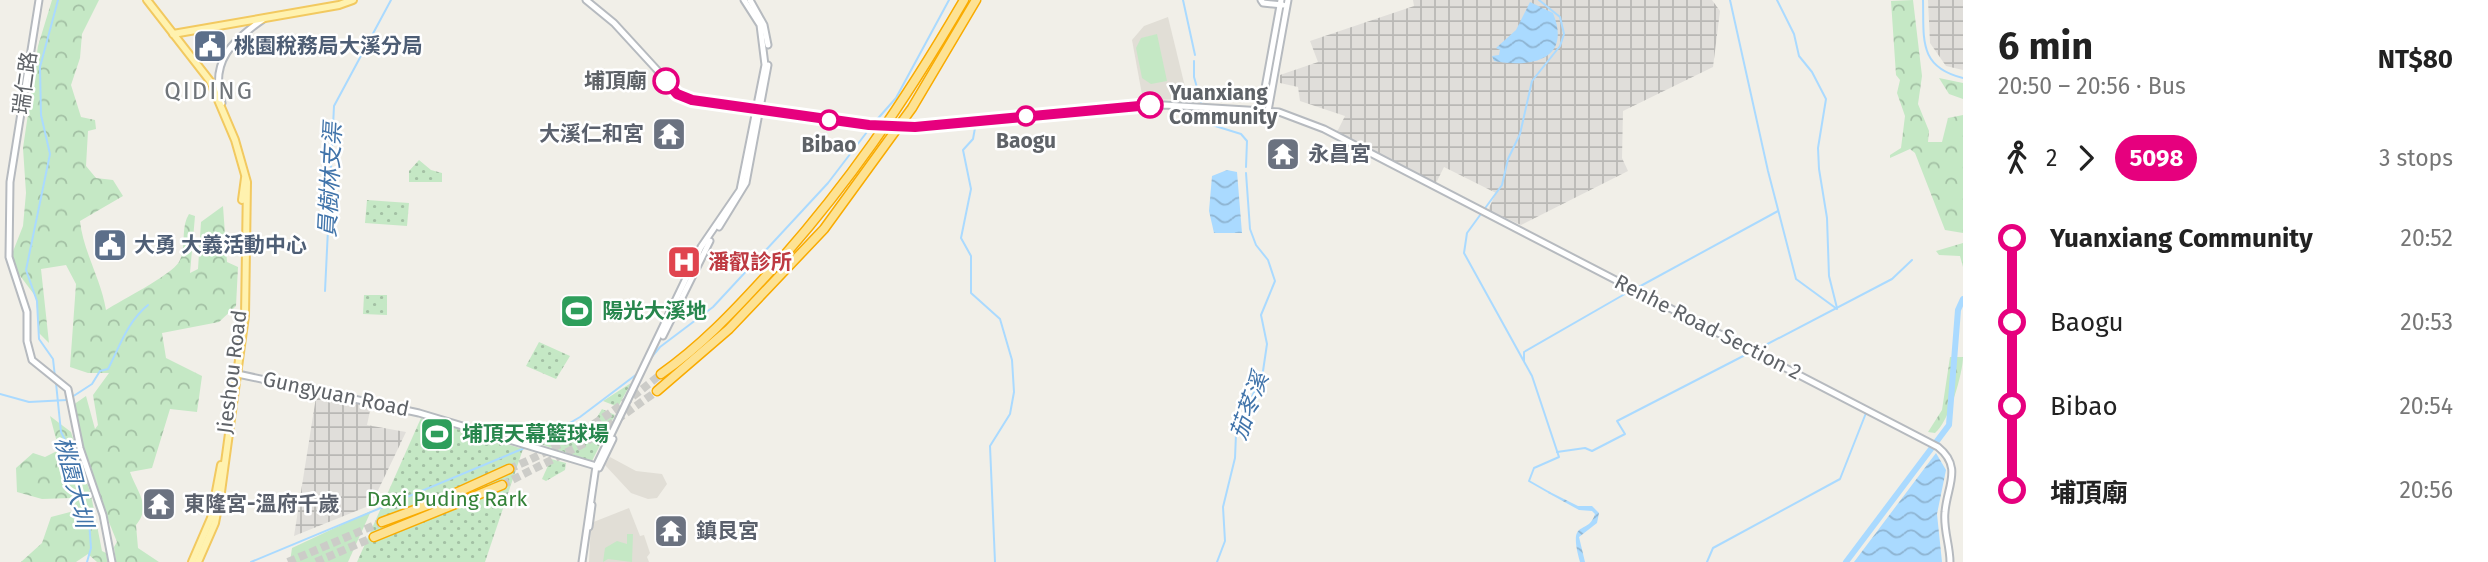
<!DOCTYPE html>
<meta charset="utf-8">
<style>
body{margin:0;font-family:"Fira Sans","Noto Sans TC",sans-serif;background:#f2f2f2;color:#222;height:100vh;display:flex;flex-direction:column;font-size:26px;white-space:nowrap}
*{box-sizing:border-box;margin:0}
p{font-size:23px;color:#767676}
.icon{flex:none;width:38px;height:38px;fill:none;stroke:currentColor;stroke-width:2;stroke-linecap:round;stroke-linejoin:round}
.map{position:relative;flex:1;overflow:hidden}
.panel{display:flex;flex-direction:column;background:#fff;width:525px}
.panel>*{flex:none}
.badge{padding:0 14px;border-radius:23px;font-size:24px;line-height:46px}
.map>.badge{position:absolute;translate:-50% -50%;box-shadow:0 0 0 4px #fff}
.legs{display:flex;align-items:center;gap:10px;height:77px;padding:0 35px;font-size:23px}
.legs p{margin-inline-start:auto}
.summary{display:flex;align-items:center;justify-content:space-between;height:119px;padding:0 35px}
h1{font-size:38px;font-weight:700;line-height:52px}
ul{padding:0 35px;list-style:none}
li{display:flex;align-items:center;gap:24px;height:84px;font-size:26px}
li i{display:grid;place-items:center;width:10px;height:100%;margin:0 9px;background:currentColor}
li i::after{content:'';width:18px;height:18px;margin:-9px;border:5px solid;border-radius:50%;background:#fff}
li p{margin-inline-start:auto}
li:first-child i{background:linear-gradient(#0000 50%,currentColor 0)}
li:last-child i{background:linear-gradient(currentColor 50%,#0000 0)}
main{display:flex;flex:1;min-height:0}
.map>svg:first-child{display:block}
.industrial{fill:url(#industrial-grid)}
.education{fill:#e1ded6}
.grass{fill:url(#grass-dots)}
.forest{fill:url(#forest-crowns)}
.garden{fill:#c5e8c5}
.water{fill:url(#water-waves)}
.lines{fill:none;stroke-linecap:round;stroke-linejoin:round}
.stream{stroke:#aadaff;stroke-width:2}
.river{stroke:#aadaff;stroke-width:6}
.highway-tunnel{stroke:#ccccc8;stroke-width:8;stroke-dasharray:8 4;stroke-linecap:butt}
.secondary-casing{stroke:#b6babf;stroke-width:9}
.primary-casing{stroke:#f2c960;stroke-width:10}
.highway-casing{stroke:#f9ab00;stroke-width:11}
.secondary{stroke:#fff;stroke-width:5}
.primary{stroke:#fff2af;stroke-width:6}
.highway{stroke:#fde293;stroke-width:8}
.secondary-bridge-casing{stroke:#b6babf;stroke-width:9;stroke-linecap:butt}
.secondary-bridge{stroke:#fff;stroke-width:5}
.line-1-casing{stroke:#fff;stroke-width:16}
.line-1{stroke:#e6007e;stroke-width:10}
.stop-1-dot{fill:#fff;stroke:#e6007e;stroke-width:3.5}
.labels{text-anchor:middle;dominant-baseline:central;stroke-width:5;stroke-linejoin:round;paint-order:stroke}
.service-label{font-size:21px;font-weight:bold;fill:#4e5e75;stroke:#fff;text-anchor:start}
.stop-label{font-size:21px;font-weight:bold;fill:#5f6368;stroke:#fff}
.street-label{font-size:21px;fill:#5f6368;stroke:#fff}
.worship-label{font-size:21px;font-weight:bold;fill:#5b616d;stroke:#fff;text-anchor:start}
.health-label{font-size:21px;font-weight:bold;fill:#be3a42;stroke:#fff;text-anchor:start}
.leisure-label{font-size:21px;font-weight:bold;fill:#27864d;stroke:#fff;text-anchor:start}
.park-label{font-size:21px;fill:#348238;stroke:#fff}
.water-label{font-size:23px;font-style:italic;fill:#4174aa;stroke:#fff}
.quarter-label{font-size:24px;letter-spacing:2px;fill:#70757a;stroke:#fff}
</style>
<main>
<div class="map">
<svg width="1963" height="562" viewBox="0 0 1963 562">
<defs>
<pattern id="industrial-grid" width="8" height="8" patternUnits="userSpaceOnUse" patternTransform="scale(1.75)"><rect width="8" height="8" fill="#e0deda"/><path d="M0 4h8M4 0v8" fill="none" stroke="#b9b8b5"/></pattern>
<pattern id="grass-dots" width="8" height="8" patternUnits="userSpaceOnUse" patternTransform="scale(1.75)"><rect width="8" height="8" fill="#c5e8c5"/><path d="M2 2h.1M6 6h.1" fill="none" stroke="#a3c0a4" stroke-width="1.8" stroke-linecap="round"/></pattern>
<pattern id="forest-crowns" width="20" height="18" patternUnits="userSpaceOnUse" patternTransform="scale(1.75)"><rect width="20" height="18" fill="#c5e8c5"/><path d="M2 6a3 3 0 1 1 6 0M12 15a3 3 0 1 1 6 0" fill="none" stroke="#a3c0a4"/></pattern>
<pattern id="water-waves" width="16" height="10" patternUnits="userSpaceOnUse" patternTransform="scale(1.75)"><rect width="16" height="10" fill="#aadaff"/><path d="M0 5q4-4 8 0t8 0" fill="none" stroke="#8eb4d2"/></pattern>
</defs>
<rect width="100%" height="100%" fill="#f1efe8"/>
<g class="industrial">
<polygon points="1413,0 1712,0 1720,11 1713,67 1623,111 1622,158 1628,171 1521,225 1488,210 1496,193 1444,167 1436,183 1337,132 1345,116 1300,101 1298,87 1280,83 1280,75 1318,62 1310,41 1414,6"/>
<polygon points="1928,0 1963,0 1963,70 1946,66 1930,43"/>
<polygon points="319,395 371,406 367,425 406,432 371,505 294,536 316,397"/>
</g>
<g class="education">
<polygon points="1168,17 1188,99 1143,100 1132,40 1144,26"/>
<polygon points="610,457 636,471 662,474 667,484 657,498 648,499 631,493 605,465"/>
<polygon points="629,508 640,536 644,535 650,553 647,557 649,562 589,562 591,523"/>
</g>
<g class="grass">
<polygon points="419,160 431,170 442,173 442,182 409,182 409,171"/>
<polygon points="367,200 409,203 407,226 365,223"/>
<polygon points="364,295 387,295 387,315 363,314"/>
<polygon points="539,342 570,356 556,379 526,366"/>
<polygon points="631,383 618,407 603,401"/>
<polygon points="602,409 615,415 592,461 540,444 566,425 588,432"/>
<polygon points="421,418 523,449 485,562 357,562"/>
<polygon points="551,459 566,463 565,470 546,481 542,479"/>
</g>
<g class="forest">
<path d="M52,0H99L82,34L80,58L71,85L81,117L95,120L96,129L88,131L86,166L96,178L113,180L123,196L80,221C83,251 101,279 106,310C122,300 171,275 179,262C187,248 180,228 189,214L195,216L190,273L198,269L201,222L223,206L227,262L238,267L236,306L219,322L162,333L166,358L202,376L197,412L170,409L152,468L130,472C137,492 152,506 136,525L138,548L159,562H116L114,547L117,542L86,465L73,405L86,396L95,429L98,425L93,395L109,373H88L70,367L76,284L66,265L41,269L49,343L39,333L36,297L18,273L12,254L23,226L26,193L23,148L38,46Z"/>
<polygon points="1913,0 1922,76 1918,104 1929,131 1928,142 1942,142 1948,118 1963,115 1963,233 1945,230 1915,153 1910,149 1890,158 1890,155 1901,148 1905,116 1897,93 1900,80 1896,75 1891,1"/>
<polygon points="1939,78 1963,83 1963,99 1949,94"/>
<polygon points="1963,243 1963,267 1960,256 1939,255 1936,251"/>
<path d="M1950,357H1963C1963,373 1949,422 1935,433L1928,432L1942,410Z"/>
<polygon points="50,416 71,432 91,495 102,551 106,553 108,562 97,562 88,554 76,562 21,562 42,543 51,517 74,511 72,498 42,499 17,492 16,468 33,453 45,457 59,450"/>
</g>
<g class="garden">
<polygon points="1157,34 1167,81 1151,84 1142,78 1136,48 1141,38"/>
<polygon points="371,511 348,562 290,562 292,548"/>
<polygon points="627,534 633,534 632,562 608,559 603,562 605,548 617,541 627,544"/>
</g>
<g class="water">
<path d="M1530,2L1553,13C1572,60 1531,68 1494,61L1492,56L1499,55L1500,50L1496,48L1516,30Z"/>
<polygon points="1227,170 1237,172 1242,233 1214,233 1209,211 1212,176"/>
<polygon points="1936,453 1946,470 1937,514 1942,562 1854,562"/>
<path d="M1548,491L1578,506H1592L1599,513L1597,523L1579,537L1585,562H1580C1567,516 1588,537 1595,514L1592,511L1579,510L1548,493Z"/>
</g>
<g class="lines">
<g class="stream">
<polyline points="1183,0 1195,55"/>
<polyline points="1539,0 1560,17 1564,34 1560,46 1532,81 1520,134 1508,159 1502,185 1467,233 1464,253 1532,376 1559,457 1534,468 1529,481 1550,493"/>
<polyline points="1730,0 1768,171 1796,279 1837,309"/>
<polyline points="1777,0 1794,34 1799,56 1812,72 1826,99 1818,148 1819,169 1827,218 1829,276 1837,308"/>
<path d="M1923,0C1924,39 1918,67 1963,78"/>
<polyline points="1194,61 1194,77 1202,105"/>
<polyline points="1204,110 1212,125 1241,134 1247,141 1246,167"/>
<polyline points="873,124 896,98 949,0"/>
<polyline points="975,128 973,139 963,150 971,189 961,238 971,256 971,293 1000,319 1012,360 1014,392 1010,414 990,446 995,562"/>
<polyline points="1635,289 1778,211"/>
<polyline points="325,291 334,106 391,0"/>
<polyline points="1756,350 1892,279 1912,260"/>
<polyline points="650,359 660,347 713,307 828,183 870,128"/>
<polyline points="1524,361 1524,352 1630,291"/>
<polyline points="55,377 53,359 39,339 37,301 26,270 50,154 41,115 40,67 58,0"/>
<polyline points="56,383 61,432 72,454 89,521 91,548 87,562"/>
<polyline points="0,394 29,402 67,400"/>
<path d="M72,397L92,384L100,371L108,369C120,346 127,322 148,305"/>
<polyline points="532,445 580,417 637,374"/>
<polyline points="1557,452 1585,448 1592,451 1625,434 1617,421 1751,352"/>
<polyline points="251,562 527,447"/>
<polyline points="1217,562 1225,541 1223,507 1235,458 1236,434 1263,371 1267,344 1261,315 1275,281 1268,260 1256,245 1250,229 1246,173"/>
<polyline points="1707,562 1713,548 1840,479 1866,413"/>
</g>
<polyline class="river" points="1846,562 1949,425 1958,310 1963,299"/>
<g class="highway-tunnel">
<path d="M509,469C566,445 614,413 661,374"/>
<polyline points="502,485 583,444 657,391"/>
<polyline points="288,562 382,522"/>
<polyline points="316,562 374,537"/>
</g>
<g class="secondary-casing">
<g id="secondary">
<polyline points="39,0 10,182 9,257 27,312 27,341 32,360 68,389 80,448 103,515 112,562"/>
<polyline points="586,0 614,23 681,96 738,108 869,125"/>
<polyline points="750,0 764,25 768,45"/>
<polyline points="1261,0 1263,3 1283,5"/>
<path d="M222,103C209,61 233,40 265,18"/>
<polyline points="1261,110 1281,0"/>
<polyline points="1268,111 1288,0"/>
<path d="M915,127L1164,105L1279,112L1324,129L1938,447C1963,467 1947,486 1945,512C1943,529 1950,545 1950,562"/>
<polyline points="719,227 746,183 768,65"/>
<polyline points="663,336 710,241"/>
<polyline points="233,373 419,413 596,466"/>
<polyline points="599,468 613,439"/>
<polyline points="589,527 592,505"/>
<polyline points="582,562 596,466 701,247 740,190 765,65 760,25 744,0"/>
</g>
</g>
<g class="primary-casing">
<g id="primary">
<polyline points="147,0 210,81 235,140 247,182 245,316 221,492 215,523 198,562"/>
<polyline points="173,34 339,5 353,0"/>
<polyline points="242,200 245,178"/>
<polyline points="192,562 211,518 221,465"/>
</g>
</g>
<g class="highway-casing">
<g id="highway">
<path d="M661,374C701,346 733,312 766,276C846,188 904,103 964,0"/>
<polyline points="657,391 729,329 824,229 912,108 976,0"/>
<polyline points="382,522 436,502 509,469"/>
<polyline points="374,537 502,485"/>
</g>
</g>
<use href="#secondary" class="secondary"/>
<use href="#primary" class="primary"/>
<use href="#highway" class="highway"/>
<g class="secondary-bridge-casing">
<polyline id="secondary-bridge" points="869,125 915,127"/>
</g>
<use href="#secondary-bridge" class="secondary-bridge"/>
</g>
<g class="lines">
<g class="line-1-casing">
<polyline id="line-1" points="666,81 677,94 692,100 869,125 915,127 1150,105"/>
</g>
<use href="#line-1" class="line-1"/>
</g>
<defs>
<g id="civic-square" transform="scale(1.75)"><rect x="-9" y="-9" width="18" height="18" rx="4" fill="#5c6f8a" stroke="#fff"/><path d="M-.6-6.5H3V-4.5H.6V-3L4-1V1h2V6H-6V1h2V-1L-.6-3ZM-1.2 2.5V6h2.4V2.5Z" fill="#fff"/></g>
<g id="temple-square" transform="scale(1.75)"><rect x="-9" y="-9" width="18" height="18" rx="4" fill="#6b7280" stroke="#fff"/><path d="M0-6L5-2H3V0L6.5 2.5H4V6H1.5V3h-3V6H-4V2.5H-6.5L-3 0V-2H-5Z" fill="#fff"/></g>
<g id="hospital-square" transform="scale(1.75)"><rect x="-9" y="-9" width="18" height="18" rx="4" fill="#e0444e" stroke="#fff"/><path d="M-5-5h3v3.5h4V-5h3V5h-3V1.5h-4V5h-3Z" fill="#fff"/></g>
<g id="stadium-square" transform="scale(1.75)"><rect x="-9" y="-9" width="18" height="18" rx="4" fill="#2e9e5b" stroke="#fff"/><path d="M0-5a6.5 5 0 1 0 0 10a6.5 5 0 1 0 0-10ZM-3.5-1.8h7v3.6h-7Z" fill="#fff"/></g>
</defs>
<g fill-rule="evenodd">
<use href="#civic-square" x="210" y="46"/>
<use href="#temple-square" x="669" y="134"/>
<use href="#temple-square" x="1283" y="154"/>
<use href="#civic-square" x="110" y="245"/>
<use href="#hospital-square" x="684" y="262"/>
<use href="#stadium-square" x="577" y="311"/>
<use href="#stadium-square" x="437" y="434"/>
<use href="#temple-square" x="159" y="504"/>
<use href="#temple-square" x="671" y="531"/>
</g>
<g class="stop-1-dot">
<circle cx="666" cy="81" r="12"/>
<circle cx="1150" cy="105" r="12"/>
<circle cx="1026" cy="116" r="9"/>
<circle cx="829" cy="120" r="9"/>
</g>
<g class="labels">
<g class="service-label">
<text x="234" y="46">桃園稅務局大溪分局</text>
<text x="134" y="245">大勇 大義活動中心</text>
</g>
<g class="stop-label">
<text x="647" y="81" text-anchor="end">埔頂廟</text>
<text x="1169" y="93" text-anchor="start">Yuanxiang<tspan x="1169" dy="24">Community</tspan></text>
<text x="1026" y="141">Baogu</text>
<text x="829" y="145">Bibao</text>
</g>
<g class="street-label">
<text transform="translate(25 83) rotate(-82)">瑞仁路</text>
<text transform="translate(1708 327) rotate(27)">Renhe Road Section 2</text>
<text transform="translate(232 372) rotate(-83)">Jieshou Road</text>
<text transform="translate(336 394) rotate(12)">Gungyuan Road</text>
</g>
<g class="worship-label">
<text x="644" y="134" text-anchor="end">大溪仁和宮</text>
<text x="1308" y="154">永昌宮</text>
<text x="184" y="504">東隆宮-溫府千歲</text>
<text x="696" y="531">鎮艮宮</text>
</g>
<g class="health-label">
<text x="708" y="262">潘叡診所</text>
</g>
<g class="leisure-label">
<text x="602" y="311">陽光大溪地</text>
<text x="462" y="434">埔頂天幕籃球場</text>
</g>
<g class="park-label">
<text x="447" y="499">Daxi Puding Rark</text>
</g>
<g class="water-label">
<text transform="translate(330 180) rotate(-87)">員樹林支渠</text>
<text transform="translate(1249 406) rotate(-70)">茄苳溪</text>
<text transform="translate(74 482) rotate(76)">桃園大圳</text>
</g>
<g class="quarter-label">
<text x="209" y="91">QIDING</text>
</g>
</g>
</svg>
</div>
<section class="panel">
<div class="summary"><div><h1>6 min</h1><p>20:50 – 20:56 · Bus</p></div><b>NT$80</b></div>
<div class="legs"><svg class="icon" aria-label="walk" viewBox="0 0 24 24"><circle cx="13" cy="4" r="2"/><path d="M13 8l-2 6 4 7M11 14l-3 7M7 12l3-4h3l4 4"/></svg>2<svg class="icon" aria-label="forward" viewBox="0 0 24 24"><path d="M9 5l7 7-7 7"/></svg><b class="badge" style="background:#e6007e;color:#fff">5098</b><p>3 stops</p></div>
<ul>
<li><i style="color:#e6007e"></i><b>Yuanxiang Community</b><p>20:52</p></li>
<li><i style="color:#e6007e"></i><span>Baogu</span><p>20:53</p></li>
<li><i style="color:#e6007e"></i><span>Bibao</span><p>20:54</p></li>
<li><i style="color:#e6007e"></i><b>埔頂廟</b><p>20:56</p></li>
</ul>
</section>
</main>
